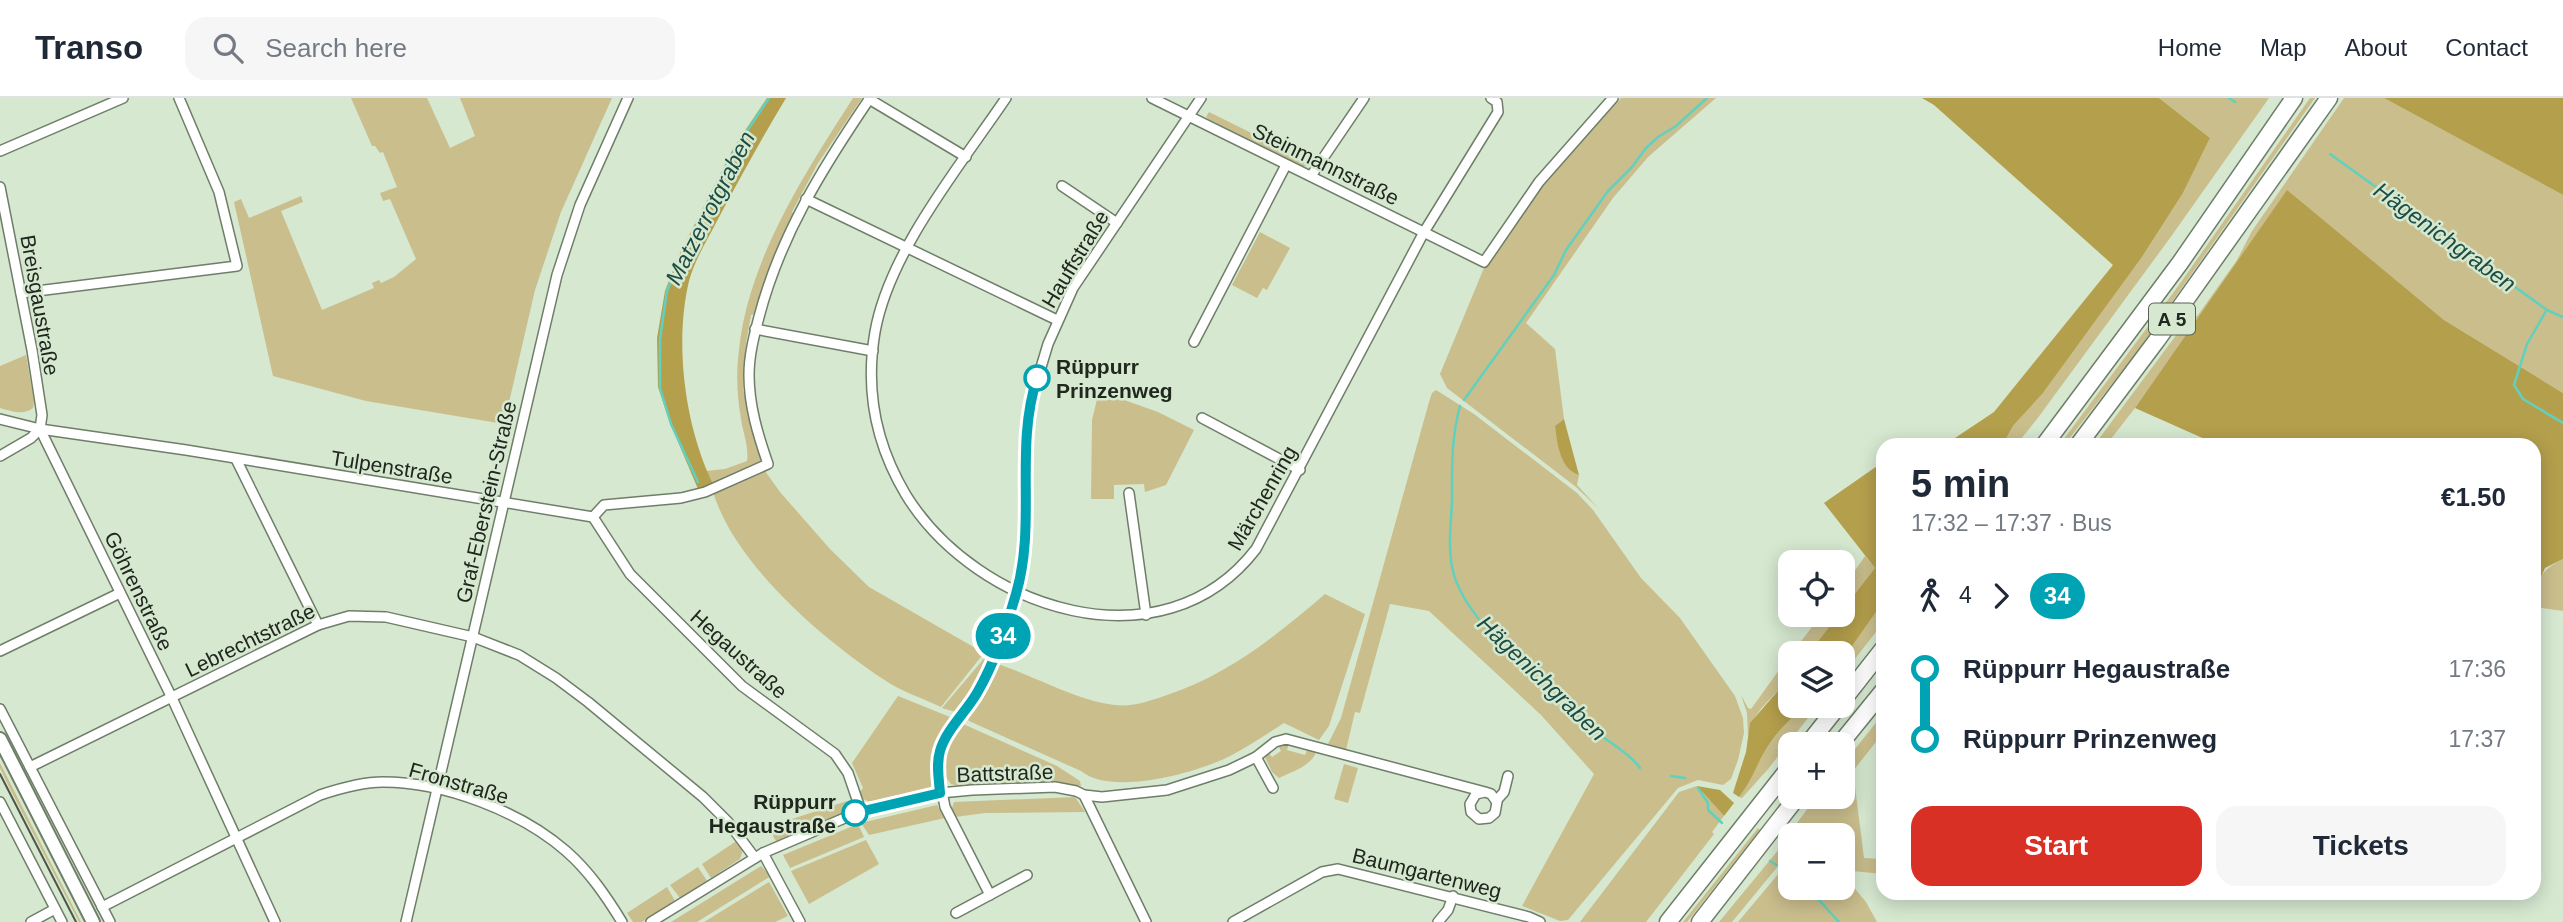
<!DOCTYPE html>
<meta charset="utf-8">
<style>
body{margin:0;font-family:Helvetica,sans-serif;background:#f6f6f7;color:#1f2937;height:100vh;display:flex;flex-direction:column;font-size:26px;white-space:nowrap}
*{box-sizing:border-box;margin:0}
p{font-size:23px;color:#747a83}
.icon{flex:none;width:38px;height:38px;fill:none;stroke:currentColor;stroke-width:2;stroke-linecap:round;stroke-linejoin:round}
.map{position:relative;flex:1;overflow:hidden}
.drawer{position:absolute;left:1876px;top:340px;width:665px;height:462px;display:flex;flex-direction:column;background:#fff;border-radius:21px;box-shadow:0 4px 18px #0003}
.drawer>*{flex:none}
.badge{padding:0 14px;border-radius:23px;font-size:24px;line-height:46px}
.buttons{position:absolute;left:1778px;top:452px;display:grid;gap:14px}
.buttons a{display:grid;place-items:center;width:77px;height:77px;border-radius:14px;background:#fff;box-shadow:0 4px 18px #0003;font-size:35px}
.map>.badge{position:absolute;translate:-50% -50%;box-shadow:0 0 0 4px #fff}
.legs{display:flex;align-items:center;gap:10px;height:77px;padding:0 35px;font-size:23px}
.legs p{margin-inline-start:auto}
.overview{display:flex;align-items:center;justify-content:space-between;height:119px;padding:0 35px}
h1{font-size:38px;font-weight:700;line-height:52px}
.primary-button{display:flex;gap:14px;margin-top:auto;padding:14px 35px}
.primary-button a{flex:1;height:80px;border-radius:21px;background:#d93025;color:#fff;font-size:28px;font-weight:700;line-height:80px;text-align:center}
.primary-button a+a{background:#f6f6f7;color:#1f2937}
ul{padding:0 35px;list-style:none}
li{display:flex;align-items:center;gap:24px;height:70px;font-size:26px}
li i{display:grid;place-items:center;width:10px;height:100%;margin:0 9px;background:currentColor}
li i::after{content:'';width:18px;height:18px;margin:-9px;border:5px solid;border-radius:50%;background:#fff}
li p{margin-inline-start:auto}
li:first-child i{background:linear-gradient(#0000 50%,currentColor 0)}
li:last-child i{background:linear-gradient(currentColor 50%,#0000 0)}
header{display:flex;align-items:center;gap:42px;box-sizing:border-box;height:98px;padding:0 35px;background:#fff;border-bottom:2px solid #e0e1e3}
header strong{font-size:33px}
nav{display:flex;gap:38px;margin-inline-start:auto;font-size:24px}
.search{width:490px;height:63px;background:#f6f6f7;display:flex;align-items:center;gap:18px;box-sizing:border-box;padding:0 24px;border-radius:21px;color:#747a83;font-size:26px}
.map>svg:first-child{display:block}
.green{fill:#cabe8d}
.forest{fill:#b49f4c}
.lines{fill:none;stroke-linecap:round;stroke-linejoin:round}
.stream{stroke:#61d1be;stroke-width:2.5}
.street-casing{stroke:#6e7e69;stroke-width:12}
.secondary-casing{stroke:#6e7e69;stroke-width:16}
.highway-casing{stroke:#6e7e69;stroke-width:19}
.street{stroke:#fff;stroke-width:9}
.secondary{stroke:#fff;stroke-width:12}
.highway{stroke:#fff;stroke-width:16}
.tram{stroke:#4c5649;stroke-width:2}
.line-1-casing{stroke:#fff;stroke-width:16}
.line-1{stroke:#00a3b4;stroke-width:10}
.stop-1-dot{fill:#fff;stroke:#00a3b4;stroke-width:3.5}
.labels{text-anchor:middle;dominant-baseline:central;stroke-width:5;stroke-linejoin:round;paint-order:stroke}
.shield{fill:#d6e8d0;stroke:#576153;stroke-width:2}
.shield-label{font-size:19px;font-weight:bold;fill:#20271e}
.street-label{font-size:21px;fill:#20271e;stroke:#d6e8d0}
.stop-label{font-size:21px;font-weight:bold;fill:#20271e;stroke:#d6e8d0;text-anchor:start}
.water-label{font-size:23px;font-style:italic;fill:#1c4d45;stroke:#d6e8d0}
</style>
<header>
<strong>Transo</strong>
<div class="search"><svg class="icon" aria-label="search" viewBox="0 0 24 24"><circle cx="10" cy="10" r="6"/><path d="M15 15l6 6"/></svg>Search here</div>
<nav><a>Home</a><a>Map</a><a>About</a><a>Contact</a></nav>
</header>
<div class="map">
<svg width="2563" height="824" viewBox="0 0 2563 824">
<rect width="100%" height="100%" fill="#d6e8d0"/>
<g class="green">
<polygon points="351,0 427,0 450,50 475,38 460,0 612,0 561,114 535,192 504,326 366,303 273,278 234,104 241,101 249,120 301,98 303,104 281,113 322,212 374,190 372,185 379,182 381,185 394,179 416,161 390,101 383,103 380,95 397,89 383,54 380,55 375,48 372,48"/>
<path d="M853,0H862L818,65L792,114L794,116L772,167L755,216L751,217L746,245L743,293L747,294L763,361L762,364L713,386L706,373L725,371L747,363C749,349 743,335 741,321C737,298 736,275 739,252C748,162 805,75 853,0Z"/>
<path d="M1621,0H1716L1648,59L1613,100L1526,225L1555,251L1564,321L1555,328C1557,344 1561,371 1579,377L1577,387L1599,411L1576,389L1447,290L1440,276L1486,165L1549,78Z"/>
<polygon points="2159,0 2269,0 2170,140 2037,321 2017,346 2003,346 2013,328 2043,295 2142,159 2183,95 2210,40"/>
<polygon points="2310,0 2315,0 2136,255 2065,346 2060,346 2179,187"/>
<polygon points="2344,0 2384,0 2563,97 2563,295 2444,222 2287,93 2135,310 2107,346 2095,346 2180,232 2198,217 2237,162 2252,133"/>
<polygon points="1209,14 1308,63 1309,65 1307,68 1302,68 1210,22 1206,19"/>
<polygon points="1260,134 1290,150 1267,192 1263,190 1257,200 1232,187"/>
<path d="M26,257L34,303L33,310C23,318 11,313 0,310V268Z"/>
<polygon points="1436,292 1474,316 1577,395 1593,412 1641,480 1680,520 1735,598 1743,620 1744,635 1738,662 1731,681 1723,687 1698,682 1678,690 1568,822 1560,823 1522,808 1594,676 1541,617 1429,513 1390,506 1360,615 1355,614 1346,652 1328,646 1341,620 1429,304 1432,295"/>
<polygon points="1099,293 1158,314 1194,332 1166,387 1145,394 1144,386 1114,387 1114,401 1091,401 1092,322"/>
<path d="M765,373L780,394L830,451L869,489L984,555L941,609C922,600 900,593 883,581C821,540 735,466 713,394Z"/>
<polygon points="1865,458 1875,470 1843,511 1843,490"/>
<path d="M2563,461V513L2534,509C2534,483 2540,473 2563,461Z"/>
<path d="M1325,496L1365,516L1329,628L1319,642L1284,625C1267,636 1250,647 1232,657C1200,674 1112,699 1081,673L969,623L967,619L998,566C1031,577 1081,604 1115,607C1133,609 1150,603 1167,597C1228,577 1276,538 1325,496Z"/>
<polygon points="1883,504 1883,525 1843,576 1843,561"/>
<polygon points="1822,516 1839,516 1809,555 1792,555"/>
<polygon points="987,557 991,558 959,615 942,610"/>
<path d="M1790,557V579C1774,600 1751,613 1748,640L1747,615L1741,597L1748,610L1751,611Z"/>
<polygon points="898,598 950,619 952,625 936,650 934,684 928,692 870,704 863,701 860,694 863,690 852,665"/>
<path d="M1804,607H1818L1769,670L1742,700L1739,699C1753,682 1758,662 1770,645C1780,630 1793,620 1804,607Z"/>
<polygon points="1883,616 1883,635 1853,673 1864,760 1883,761 1883,776 1852,773 1843,763 1843,737 1790,737 1790,789 1843,789 1843,776 1866,804 1877,824 1738,824 1780,774 1789,767 1784,761 1732,824 1719,824 1789,739 1788,737 1817,698 1843,698 1843,666"/>
<polygon points="0,618 106,824 103,824 0,623"/>
<path d="M963,626L1057,668L1080,683L1081,688L1051,684L959,688L951,686L944,677C942,655 949,642 963,626Z"/>
<path d="M1283,645H1289L1287,652L1305,657L1308,650L1317,652C1312,668 1293,673 1279,680L1272,674L1265,659L1268,654L1272,659L1281,653L1278,647Z"/>
<polygon points="0,665 81,824 79,824 9,689 0,670"/>
<polygon points="1344,666 1358,670 1348,705 1334,701"/>
<polygon points="1697,688 1724,718 1712,734 1714,736 1646,824 1580,824 1679,694"/>
<polygon points="1075,699 1085,714 985,715 955,719 952,710 954,704"/>
<polygon points="847,703 849,709 848,714 776,743 769,731 792,721"/>
<polygon points="937,707 945,720 869,737 861,725"/>
<polygon points="858,726 864,739 790,770 783,757"/>
<polygon points="1758,730 1760,732 1687,824 1683,824"/>
<polygon points="738,742 743,752 740,761 711,780 702,766"/>
<polygon points="866,742 879,766 809,806 791,773"/>
<polygon points="761,768 771,778 697,824 671,824"/>
<polygon points="698,769 707,783 680,800 670,787"/>
<polygon points="769,784 788,818 775,824 704,824"/>
<polygon points="667,789 675,803 642,824 633,824 627,815"/>
</g>
<g class="forest">
<path d="M767,0H786C762,40 740,80 718,121C708,141 695,161 689,183C674,246 685,329 713,386L698,391L670,325L658,289L657,240L665,193L679,157L734,49Z"/>
<polygon points="1922,0 2159,0 2210,40 2183,95 2142,159 2043,295 2013,328 2003,346 1946,346 1994,314 2113,167 1934,7"/>
<polygon points="2384,0 2563,0 2563,97"/>
<polygon points="2287,92 2444,222 2563,295 2563,461 2545,470 2534,494 2534,346 2216,346 2135,310"/>
<path d="M1564,321L1579,377C1560,371 1557,345 1555,328Z"/>
<polygon points="1880,366 1883,367 1883,504 1843,561 1843,555 1809,555 1839,516 1843,516 1843,511 1875,470 1824,405"/>
<path d="M1790,579V607H1804C1793,620 1780,630 1770,645C1758,662 1753,682 1739,699L1733,695L1746,654L1750,625Z"/>
<polygon points="1697,688 1720,692 1734,705 1724,718"/>
</g>
<g class="lines">
<g class="stream">
<polyline points="2229,0 2235,4"/>
<polyline points="2330,56 2547,212 2563,219"/>
<polyline points="2546,213 2527,246 2514,287 2523,301 2563,325"/>
<polyline points="1464,302 1554,177 1566,152 1608,93 1632,69 1646,50 1658,39 1676,28 1707,0"/>
<path d="M1460,308C1451,341 1452,370 1452,403C1451,428 1447,453 1454,477C1468,526 1545,589 1583,623C1599,639 1628,653 1640,670"/>
<polyline points="698,384 671,326 660,290 660,241 667,193 683,155 735,51 769,0"/>
<polyline points="1671,678 1685,680"/>
<polyline points="1698,690 1708,705 1708,712 1722,725"/>
<polyline points="1770,763 1777,767"/>
<polyline points="1784,773 1790,778"/>
<polyline points="1802,789 1819,802 1839,824"/>
</g>
<g class="street-casing">
<g id="street">
<path d="M1006,0C960,68 889,154 875,234C865,292 876,347 906,397C977,512 1163,572 1256,451L1424,134L1498,14L1497,4L1491,0"/>
<polyline points="1152,0 1484,164 1539,84 1613,0"/>
<polyline points="869,1 966,59"/>
<polyline points="0,53 123,0"/>
<polyline points="1311,78 1364,0"/>
<polyline points="1062,88 1117,125"/>
<polyline points="0,89 32,252 42,317 40,331"/>
<polyline points="806,101 1057,222"/>
<polyline points="21,195 237,168 219,94 179,0"/>
<polyline points="755,231 873,253"/>
<polyline points="1194,244 1286,67"/>
<polyline points="1202,320 1300,372"/>
<polyline points="0,321 40,331 186,352 593,419"/>
<polyline points="40,331 172,600 275,824"/>
<polyline points="0,358 31,340 40,331"/>
<polyline points="236,361 318,527"/>
<polyline points="1129,395 1146,517"/>
<path d="M593,419L604,407L681,400L705,394L768,366C758,337 749,308 749,277C749,257 754,238 759,219C780,138 823,69 870,0"/>
<polyline points="593,419 630,476 742,588 835,656 848,675 861,713"/>
<polyline points="0,553 120,495"/>
<polyline points="0,611 110,824"/>
<polyline points="1256,659 1273,690"/>
<polyline points="30,669 318,527 349,518 386,519 473,539 519,557 556,580 588,604 703,699 728,724 755,760"/>
<polyline points="1084,697 1146,824"/>
<polyline points="1496,703 1504,694 1508,678"/>
<polyline points="0,704 62,824"/>
<polyline points="763,755 800,824"/>
<polyline points="990,797 945,709 938,672 940,653 944,642 970,606 988,574 996,557 1017,494 1025,451 1026,402 1024,356 1030,306 1048,246 1073,190 1201,0"/>
<path d="M102,809L320,697C341,690 362,684 383,684C444,684 520,713 566,753C589,773 606,798 622,824"/>
<polyline points="956,815 1027,777"/>
<polyline points="31,824 55,811"/>
<polyline points="406,824 557,177 580,107 628,0"/>
<polyline points="651,824 763,755 861,713 940,695 972,692 1055,689 1076,693 1084,697 1102,699 1167,692 1229,672 1256,659 1275,644 1286,641 1485,694 1491,696 1497,704 1495,715 1489,720 1479,721 1471,714 1470,706 1476,696 1485,694"/>
<polyline points="1233,824 1322,774 1338,771 1529,819 1540,824"/>
<polyline points="1438,824 1448,812 1453,798"/>
</g>
</g>
<g class="secondary-casing">
<polyline id="secondary" points="0,641 93,824"/>
</g>
<g class="highway-casing">
<g id="highway">
<polyline points="2045,346 2180,165 2294,0"/>
<polyline points="2079,346 2157,242 2329,0"/>
<polyline points="1843,602 1883,551"/>
<polyline points="1808,646 1839,607"/>
<polyline points="1840,646 1883,593"/>
<polyline points="1668,824 1790,669"/>
<polyline points="1700,824 1798,698"/>
</g>
</g>
<use href="#street" class="street"/>
<use href="#secondary" class="secondary"/>
<use href="#highway" class="highway"/>
<polyline class="tram" points="0,676 76,824"/>
</g>
<g class="lines">
<g class="line-1-casing">
<path id="line-1" d="M855,715L940,695C939,681 936,667 940,653C946,632 966,614 977,595C995,564 1006,530 1016,496C1037,425 1014,352 1037,280"/>
</g>
<use href="#line-1" class="line-1"/>
</g>
<g class="stop-1-dot">
<circle cx="1037" cy="280" r="12"/>
<circle cx="855" cy="715" r="12"/>
</g>
<g class="labels">
<rect class="shield" x="2149" y="205.5" width="46" height="31" rx="5"/>
<g class="shield-label">
<text x="2172" y="221">A 5</text>
</g>
<g class="street-label">
<text transform="translate(1326 66) rotate(26)">Steinmannstraße</text>
<text transform="translate(1075 161) rotate(-59)">Hauffstraße</text>
<text transform="translate(40 207) rotate(80)">Breisgaustraße</text>
<text transform="translate(392 369) rotate(9)">Tulpenstraße</text>
<text transform="translate(1262 400) rotate(-60)">Märchenring</text>
<text transform="translate(486 404) rotate(-77)">Graf-Eberstein-Straße</text>
<text transform="translate(139 493) rotate(64)">Göhrenstraße</text>
<text transform="translate(250 542) rotate(-26)">Lebrechtstraße</text>
<text transform="translate(739 556) rotate(42)">Hegaustraße</text>
<text transform="translate(1005 675) rotate(-2)">Battstraße</text>
<text transform="translate(459 685) rotate(16)">Fronstraße</text>
<text transform="translate(1427 775) rotate(14)">Baumgartenweg</text>
</g>
<g class="stop-label">
<text x="1056" y="268">Rüppurr<tspan x="1056" dy="24">Prinzenweg</tspan></text>
<text x="836" y="703" text-anchor="end">Rüppurr<tspan x="836" dy="24">Hegaustraße</tspan></text>
</g>
<g class="water-label">
<text transform="translate(710 110) rotate(-63)">Matzerrotgraben</text>
<text transform="translate(2445 139) rotate(36)">Hägenichgraben</text>
<text transform="translate(1542 580) rotate(44)">Hägenichgraben</text>
</g>
</g>
</svg>
<div class="buttons">
<a><svg class="icon" aria-label="locate" viewBox="0 0 24 24"><circle cx="12" cy="12" r="6"/><path d="M12 2v4M12 18v4M2 12h4M18 12h4"/></svg></a>
<a><svg class="icon" aria-label="layers" viewBox="0 0 24 24"><path d="M12 4l9 5-9 5-9-5zM3 14l9 5 9-5"/></svg></a>
<a>+</a>
<a>−</a>
</div>
<b class="badge" style="left:1003px;top:538px;background:#00a3b4;color:#fff">34</b>
<section class="drawer">
<div class="overview"><div><h1>5 min</h1><p>17:32 – 17:37 · Bus</p></div><b>€1.50</b></div>
<div class="legs"><svg class="icon" aria-label="walk" viewBox="0 0 24 24"><circle cx="13" cy="4" r="2"/><path d="M13 8l-2 6 4 7M11 14l-3 7M7 12l3-4h3l4 4"/></svg>4<svg class="icon" aria-label="forward" viewBox="0 0 24 24"><path d="M9 5l7 7-7 7"/></svg><b class="badge" style="background:#00a3b4;color:#fff">34</b></div>
<ul>
<li><i style="color:#00a3b4"></i><b>Rüppurr Hegaustraße</b><p>17:36</p></li>
<li><i style="color:#00a3b4"></i><b>Rüppurr Prinzenweg</b><p>17:37</p></li>
</ul>
<div class="primary-button"><a>Start</a><a>Tickets</a></div>
</section>
</div>
